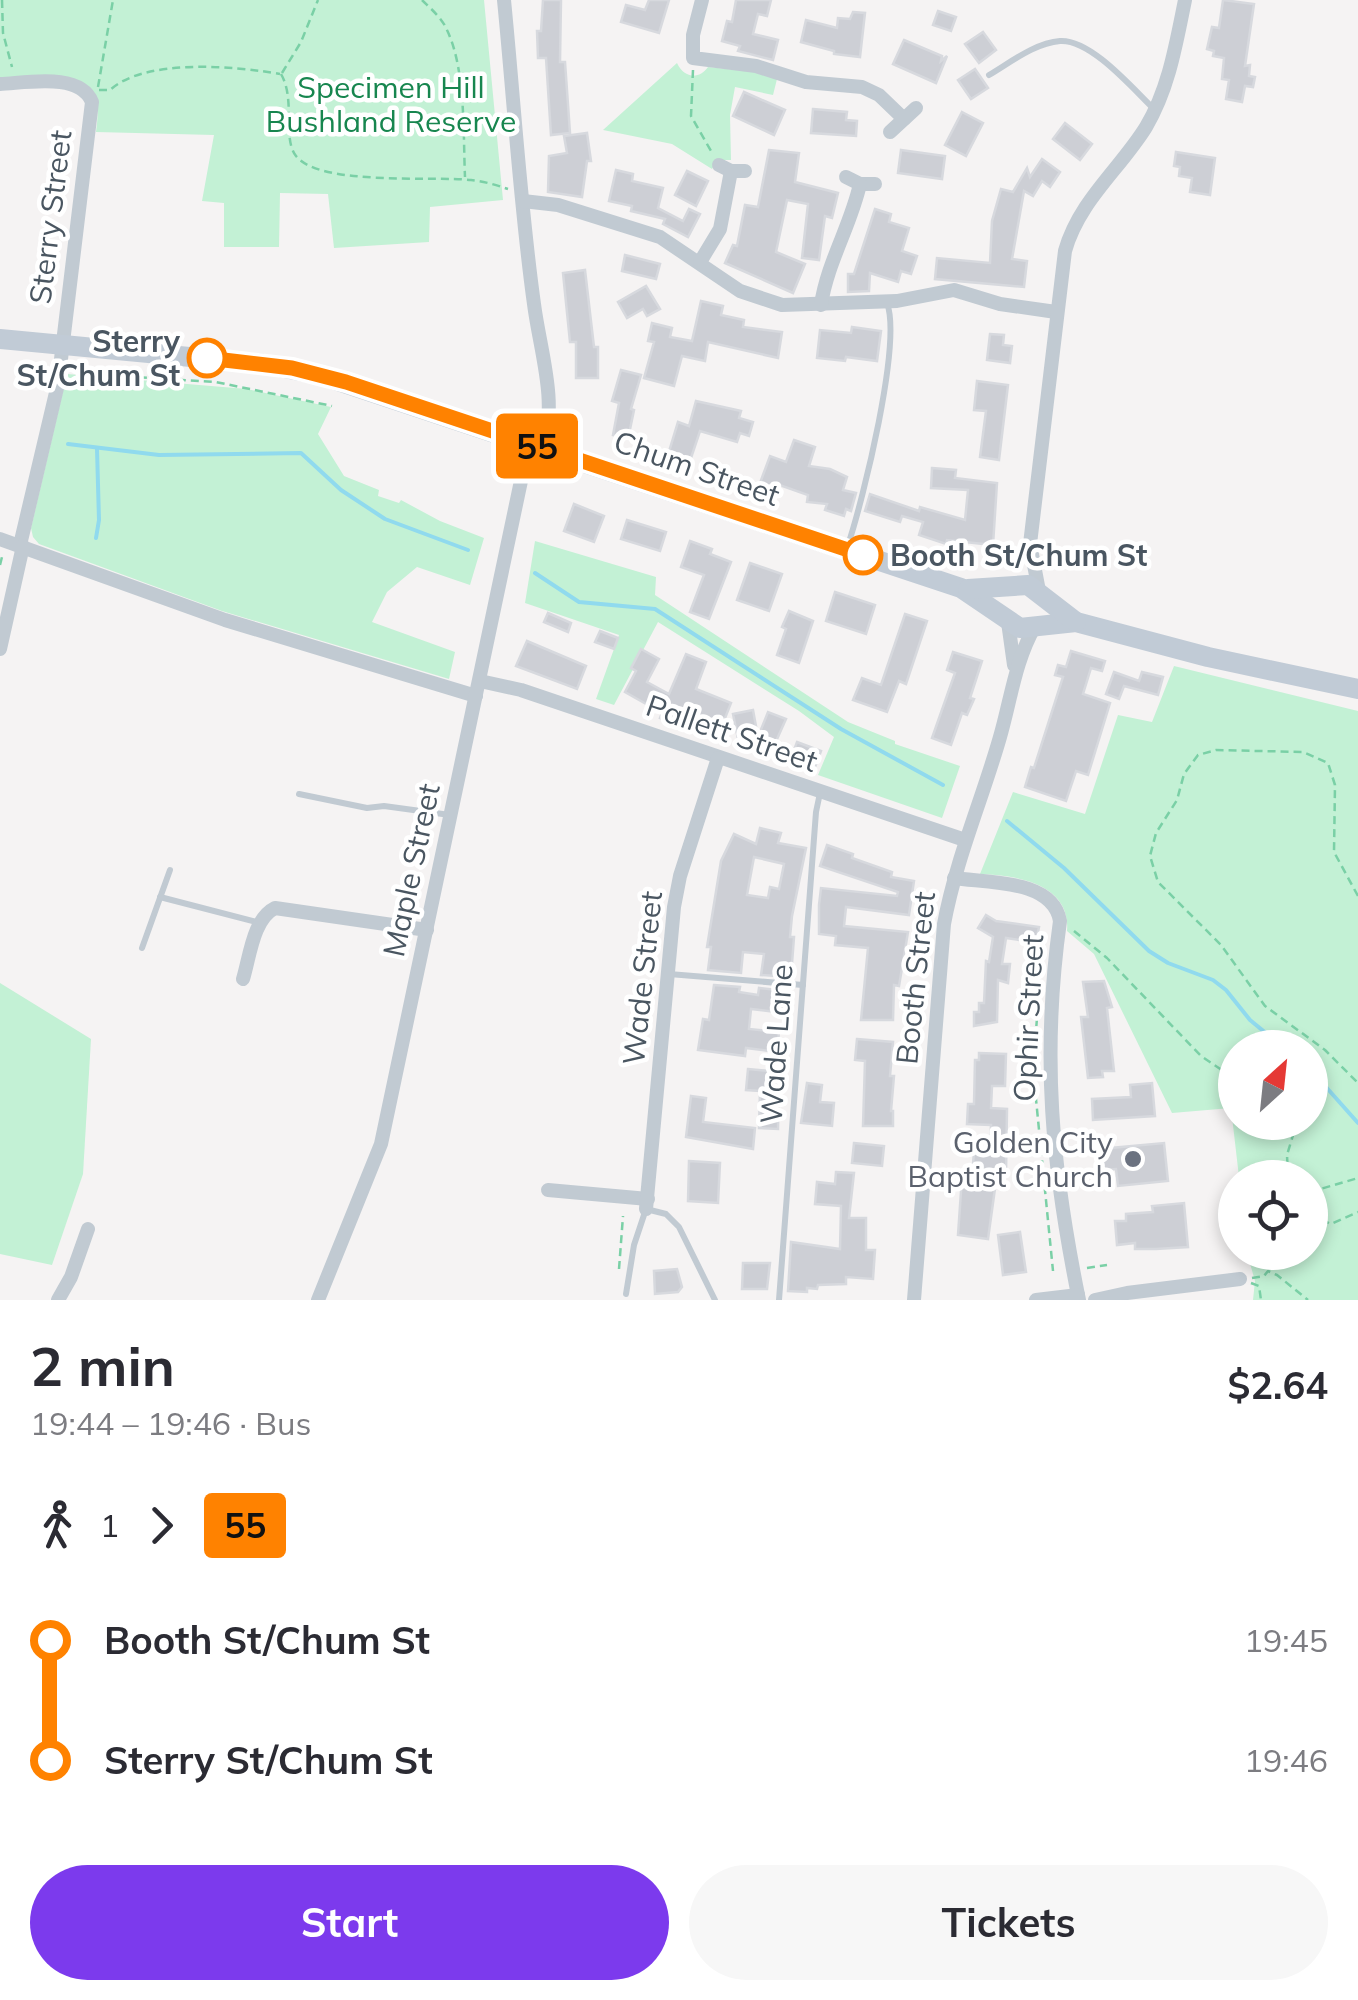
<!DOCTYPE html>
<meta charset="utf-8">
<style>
body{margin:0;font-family:Mulish,sans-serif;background:#f7f7f7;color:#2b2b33;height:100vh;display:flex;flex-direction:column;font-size:38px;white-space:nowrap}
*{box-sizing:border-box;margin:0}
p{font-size:32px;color:#7c7c81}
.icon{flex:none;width:55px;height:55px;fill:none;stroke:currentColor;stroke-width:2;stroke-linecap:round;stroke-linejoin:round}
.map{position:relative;height:1300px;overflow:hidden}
.details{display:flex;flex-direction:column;background:#fff;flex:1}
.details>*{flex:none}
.badge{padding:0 20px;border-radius:8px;font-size:35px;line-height:65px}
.needle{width:65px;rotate:27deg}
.tools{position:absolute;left:1218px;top:1030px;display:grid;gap:20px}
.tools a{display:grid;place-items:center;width:110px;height:110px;border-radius:50%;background:#fff;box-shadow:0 5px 15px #0003;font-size:50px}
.map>.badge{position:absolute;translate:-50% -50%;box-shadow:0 0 0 5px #fff}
.legs{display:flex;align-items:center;gap:15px;height:110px;padding:0 30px;font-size:32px}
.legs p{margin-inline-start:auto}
.headline{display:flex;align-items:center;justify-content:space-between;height:170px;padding:0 30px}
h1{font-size:55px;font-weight:700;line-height:75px}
.cta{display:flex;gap:20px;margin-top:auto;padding:20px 30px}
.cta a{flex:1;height:115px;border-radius:60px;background:#7c3aed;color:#fff;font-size:40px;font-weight:700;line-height:115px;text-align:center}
.cta a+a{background:#f7f7f7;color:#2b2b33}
ul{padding:0 30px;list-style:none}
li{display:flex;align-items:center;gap:35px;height:120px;font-size:38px}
li i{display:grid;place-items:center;width:15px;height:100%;margin:0 12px;background:currentColor}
li i::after{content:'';width:25px;height:25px;margin:-12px;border:8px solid;border-radius:50%;background:#fff}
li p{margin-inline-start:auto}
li:first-child i{background:linear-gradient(#0000 50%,currentColor 0)}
li:last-child i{background:linear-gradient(currentColor 50%,#0000 0)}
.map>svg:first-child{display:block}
.green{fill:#c3f1d5;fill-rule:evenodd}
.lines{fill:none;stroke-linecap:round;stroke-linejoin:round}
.stream{stroke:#90daee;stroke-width:4}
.building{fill:#cdcfd5;stroke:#d7d9de;stroke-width:2.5;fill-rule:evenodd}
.path{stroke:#7ad0a6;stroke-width:2.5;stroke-dasharray:8 5;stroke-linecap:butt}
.lane{stroke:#c1cad2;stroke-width:6}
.street{stroke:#c1cad2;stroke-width:14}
.secondary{stroke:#c1cbd6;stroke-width:20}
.line-1-casing{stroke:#fff;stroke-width:22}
.line-1{stroke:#ff8200;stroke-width:15}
.stop-1-dot{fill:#fff;stroke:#ff8200;stroke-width:5}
.worship-dot{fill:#6b7280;stroke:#fff;stroke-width:4}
.labels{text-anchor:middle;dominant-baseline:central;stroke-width:9;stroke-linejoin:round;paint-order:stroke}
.park-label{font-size:30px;fill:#17864f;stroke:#fff}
.street-label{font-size:30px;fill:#4a5661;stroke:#fff}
.stop-label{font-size:30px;font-weight:bold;fill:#4a5661;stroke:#fff;text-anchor:end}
.worship-label{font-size:30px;fill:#5b616d;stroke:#fff;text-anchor:end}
</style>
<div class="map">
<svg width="1358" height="1300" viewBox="0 0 1358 1300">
<rect width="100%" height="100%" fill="#f5f3f3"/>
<g class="green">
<path d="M0,0H484L503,200L430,207L429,242L334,248L328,194L280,193L279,247H224V203L202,201L214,135L96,132C99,108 101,88 74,79H0Z"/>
<path d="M677,63C684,78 699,80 708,67L756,72L777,79L773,95L735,87L730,115L731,160H717L712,169L672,144L603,130Z"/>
<polygon points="67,374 247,389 331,407 318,434 344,476 379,490 378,496 399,503 401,500 440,521 484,538 470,585 417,567 387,592 372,622 455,652 449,679 222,611 39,544 33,537 31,528"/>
<polygon points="535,541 656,577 655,595 848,722 895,741 895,744 960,766 942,818 818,775 834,737 799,711 658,622 614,705 596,699 619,635 525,603"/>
<path d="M1174,666L1358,711V1300H1253L1255,1281L1247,1253L1310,1252V1178L1239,1177L1231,1108L1172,1113L1094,954L1067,931C1071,884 1017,875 980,874L1013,792L1085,814L1118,715L1152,722ZM1235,1048H1310V1122H1235Z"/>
<polygon points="0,983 91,1039 83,1174 52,1265 0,1254"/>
</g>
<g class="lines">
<g class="stream">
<polyline points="68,444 159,455 301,453 341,490 385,519 468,550"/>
<polyline points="96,538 99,520 97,449"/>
<polyline points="535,573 579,602 655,609 841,729 943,785"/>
<polyline points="1007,821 1064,868 1149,951 1168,963 1213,980 1226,990 1250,1020 1284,1048"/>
<polyline points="1310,1069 1358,1123"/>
</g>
</g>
<g class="building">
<polygon points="543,0 561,0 560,62 565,62 570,133 551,135 546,58 538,58 537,31 541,31"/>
<polygon points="649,0 669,0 659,33 621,22 626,5 645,10"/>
<polygon points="736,0 771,0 767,16 758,14 753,34 778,40 773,60 738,51 740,46 722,41 727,21 732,22"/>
<polygon points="1223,0 1254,4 1245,66 1250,65 1249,76 1255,77 1253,87 1245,86 1242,102 1226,99 1229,80 1222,79 1224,58 1213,56 1214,51 1207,49 1212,27 1219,28"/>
<polygon points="938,11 956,17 951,31 933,25"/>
<polygon points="853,12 865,13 860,57 834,54 834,51 801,42 806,20 837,28 838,18 850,19"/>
<polygon points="983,32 996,50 979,63 965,44"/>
<polygon points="904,40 942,56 941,61 947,56 936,83 893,64"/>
<polygon points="975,69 988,88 971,99 958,80"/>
<polygon points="744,92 785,110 774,135 733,116"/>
<polygon points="813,109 847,112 846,120 857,121 856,136 811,133"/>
<polygon points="962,112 983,123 966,156 945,145"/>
<polygon points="1065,123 1092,144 1080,160 1053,139"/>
<polygon points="587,133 591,161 587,161 582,197 548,192 549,156 567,153 564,136"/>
<polygon points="769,150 799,153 795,182 838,193 832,218 825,216 819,260 802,258 808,204 787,200 776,252 805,264 793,293 725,263 733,245 737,246 745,205 758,207"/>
<polygon points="901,150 945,156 942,179 898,173"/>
<polygon points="1176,152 1215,158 1210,195 1190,192 1192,178 1179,176 1180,167 1174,166"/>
<polygon points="1042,159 1060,172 1050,187 1042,181 1033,196 1024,191 1012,259 1027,261 1024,287 935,279 937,258 990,263 992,221 1001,189 1013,192 1027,168 1030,177"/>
<polygon points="616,170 633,174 632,181 663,188 658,208 683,221 689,209 700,214 688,237 663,224 665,219 631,211 632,206 609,201"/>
<polygon points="687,171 708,181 696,206 675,195"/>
<polygon points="875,209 891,214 889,222 909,228 902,251 917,256 911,274 901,271 898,282 870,273 869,291 848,292 848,274 854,274"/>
<polygon points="625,255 660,264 656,279 622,271"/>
<polygon points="585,270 594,347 598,347 598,378 576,378 576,342 570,342 563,273"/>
<polygon points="646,286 660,309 647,316 643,309 627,318 618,302"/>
<polygon points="701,301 723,306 721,315 744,320 743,327 782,332 778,358 708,342 705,361 682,356 674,386 644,378 654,342 648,341 652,323 672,328 670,337 692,341"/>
<polygon points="852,327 881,331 877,361 846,357 845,361 817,358 820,330 851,333"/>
<polygon points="990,334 1004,335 1003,345 1012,346 1010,363 987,360"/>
<polygon points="621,370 641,375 631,409 634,410 628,439 613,435 619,403 612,401"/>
<polygon points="977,381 1008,385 999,460 980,457 986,411 974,410"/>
<polygon points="696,401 741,411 739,418 753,422 749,436 740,433 737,442 700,431 690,461 668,455 678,422 689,426"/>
<polygon points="794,440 815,447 809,466 830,469 847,477 843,490 856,493 851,511 846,509 844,516 825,510 827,504 807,502 808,495 777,484 775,489 760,483 770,456 786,462"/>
<polygon points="932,468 956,470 955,478 997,483 993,545 947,540 946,544 919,535 923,522 902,516 900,522 865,511 870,494 919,511 920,507 965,520 968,490 931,488"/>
<polygon points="574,504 604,516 594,542 564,531"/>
<polygon points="627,520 666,532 660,551 621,539"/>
<polygon points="690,541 712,549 710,554 731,562 709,619 690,612 704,575 681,567"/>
<polygon points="750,563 782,574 769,611 737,600"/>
<polygon points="835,592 875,605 866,634 826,621"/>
<polygon points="789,611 813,621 799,663 777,655 786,629 782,627"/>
<polygon points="548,613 571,623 568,632 544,622"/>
<polygon points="905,614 927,621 906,684 899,681 887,712 853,700 862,678 881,685"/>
<polygon points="600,631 618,638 614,649 595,642"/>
<polygon points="527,641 586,666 577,689 516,666"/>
<polygon points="641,649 659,659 647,682 669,694 686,654 706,662 696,689 731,703 720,731 684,717 680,726 660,718 662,713 625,692 636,671 631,668"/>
<polygon points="1071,651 1105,661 1102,671 1091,668 1083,694 1110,703 1088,775 1076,771 1066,801 1025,787 1031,767 1034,768 1063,677 1055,675 1058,665 1066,667"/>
<polygon points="953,652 982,661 970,698 974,699 967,715 962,713 951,745 932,738 955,673 947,670"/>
<polygon points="1114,672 1139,681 1142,672 1163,677 1158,695 1124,686 1119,699 1106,694"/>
<polygon points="753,710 758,737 768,712 786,719 773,748 748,737 738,739 733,714"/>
<polygon points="797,742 821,751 815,767 791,758"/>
<path d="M760,828L781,833L778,843L806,848L792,916L790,937H794L791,977L761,975L764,954L743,952L741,973L708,970L711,947H707L721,861L734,834L756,844ZM754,857L784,864L779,889L770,887L768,898L747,895Z"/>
<polygon points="827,845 853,854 852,858 892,872 891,877 914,881 909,915 846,907 844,926 908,932 899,986 894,985 893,1020 861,1020 868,948 835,945 836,936 819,934 819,905 821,888 897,896 898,892 820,866"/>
<polygon points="986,915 996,921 1039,927 1037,937 1027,935 1026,941 1006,938 1002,964 1010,964 1008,983 998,980 997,1022 974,1026 974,1012 979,1012 979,1003 984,1003 986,961 989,962 993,937 978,928"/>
<polygon points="1104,981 1112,1007 1107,1008 1114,1071 1102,1071 1103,1077 1088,1078 1081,1017 1088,1017 1083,982"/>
<polygon points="714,985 740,987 739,992 758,995 759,988 786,991 784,1013 751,1009 749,1029 779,1032 777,1052 746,1048 745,1056 698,1050 703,1019 709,1020"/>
<polygon points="857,1039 893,1042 890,1076 894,1076 891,1111 893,1111 893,1126 863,1126 865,1061 855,1060"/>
<polygon points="979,1053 1006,1054 1005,1086 992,1086 991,1108 1007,1109 1006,1175 997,1174 988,1239 958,1235 962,1177 972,1178 974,1151 990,1152 991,1125 967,1124 968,1104 974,1104 975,1060 979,1060"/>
<polygon points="748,1069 779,1072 778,1129 759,1128 760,1091 746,1090"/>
<polygon points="807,1083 822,1085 820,1102 834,1103 832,1126 801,1123"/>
<polygon points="1152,1083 1155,1116 1093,1120 1092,1099 1131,1097 1130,1085"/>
<polygon points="691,1096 706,1098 703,1122 755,1128 753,1149 686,1137"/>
<polygon points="854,1143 884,1146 882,1166 852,1163"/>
<polygon points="1164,1143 1168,1181 1118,1186 1116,1169 1102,1170 1100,1149"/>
<polygon points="689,1161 720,1163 718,1203 688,1201"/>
<polygon points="836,1172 854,1173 849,1218 866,1218 866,1250 875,1250 873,1279 846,1277 846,1284 818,1285 817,1289 807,1288 807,1292 788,1291 791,1242 840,1249 841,1206 815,1204 817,1182 835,1184"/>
<polygon points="1184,1203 1188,1247 1156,1249 1135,1249 1135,1243 1117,1245 1115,1221 1126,1221 1126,1214 1153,1212 1152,1206"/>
<polygon points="1020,1232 1026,1272 1003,1275 998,1235"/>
<polygon points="743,1263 770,1263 767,1289 742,1289"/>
<polygon points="677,1269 682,1287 678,1292 655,1294 654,1271"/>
</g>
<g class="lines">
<g class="path">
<polyline points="2,0 3,33 12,67"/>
<path d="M422,0C431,9 442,18 447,30C466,70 463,133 465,177"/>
<polyline points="693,70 691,116 711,151"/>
<polyline points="282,73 301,42 318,0"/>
<path d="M281,74C296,100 282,138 296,156C319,186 433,176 471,180C483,181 496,185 508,189"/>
<polyline points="98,87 113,0"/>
<path d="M99,90H110C145,58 235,66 280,74"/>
<polyline points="87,374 216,382 332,406"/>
<polyline points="0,565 3,553"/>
<polyline points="1358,896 1334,852 1335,785 1328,763 1303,752 1216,750 1198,755 1184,774 1177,800 1156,833 1150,856 1158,882 1221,945 1265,1006 1325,1050 1358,1083"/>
<polyline points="1074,931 1107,958 1201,1056 1235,1079"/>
<polyline points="1037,1018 1033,1069 1053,1271"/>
<polyline points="1288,1178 1287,1155 1297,1122"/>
<polyline points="1310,1192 1358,1178"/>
<polyline points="1310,1214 1331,1224 1358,1212"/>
<polyline points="1087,1268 1107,1265"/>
<polyline points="619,1269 623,1216"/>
<polyline points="1252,1278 1264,1276 1268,1271 1277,1275 1308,1300"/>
<polyline points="1251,1283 1259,1286 1261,1300"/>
</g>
<g class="lane">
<path d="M989,75C1011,62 1035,43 1060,41C1091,39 1133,89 1154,109"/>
<path d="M848,545C863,500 902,343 887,303"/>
<polyline points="299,794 367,808 384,806 450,815"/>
<polyline points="160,897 260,923"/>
<polyline points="142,948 170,870"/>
<polyline points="669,974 803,985"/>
<polyline points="626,1294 634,1245 646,1209 666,1214 679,1227 715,1300"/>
<polyline points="779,1300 816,812 820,793"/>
</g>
<g class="street">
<path d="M504,0C514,101 520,204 534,304C540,351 558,401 543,447"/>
<polyline points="702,0 693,35 693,58 756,66 806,82 862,87 879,95 904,119"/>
<path d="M0,84C26,83 80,72 92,102L58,384L20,545"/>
<polyline points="890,132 916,108"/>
<polyline points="719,165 731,171 745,171"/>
<polyline points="846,177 860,184 875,184"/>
<polyline points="523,201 558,205 660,237 740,291 782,305 897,301 954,290 1000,304 1056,312"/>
<polyline points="700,262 720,229 731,171"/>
<path d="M821,305C827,263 851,225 860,184"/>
<polyline points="0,539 225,620 476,696"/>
<path d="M1039,591L1030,544L1065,251C1079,201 1120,169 1146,127C1169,88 1176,44 1185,0"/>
<polyline points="1008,622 1014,665"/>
<polyline points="0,649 23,546"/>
<polyline points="480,681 521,690 965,840"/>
<path d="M954,878C987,883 1053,879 1060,921C1041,1057 1052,1167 1079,1300"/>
<path d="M243,979C250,956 253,919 275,908L427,930"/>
<polyline points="548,1190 648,1199"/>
<polyline points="646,1209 674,907 680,876 718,758"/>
<polyline points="58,1300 71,1277 88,1229"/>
<polyline points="318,1300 381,1144 529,443"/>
<path d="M914,1300L944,924C956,859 982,800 1000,737C1011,699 1015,661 1035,626"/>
<polyline points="1036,1300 1078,1295"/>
<polyline points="1095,1300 1127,1293 1240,1279"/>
</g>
<g class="secondary">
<polyline points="0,339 264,364 320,375 961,588 1020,628 1076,622 1208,657 1358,689"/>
<polyline points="968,589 1028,585 1076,622"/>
</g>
</g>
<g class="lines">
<g class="line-1-casing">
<polyline id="line-1" points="207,358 292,368 346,382 863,555"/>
</g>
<use href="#line-1" class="line-1"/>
</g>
<g class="stop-1-dot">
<circle cx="207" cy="358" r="18"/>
<circle cx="863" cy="555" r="18"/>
</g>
<circle class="worship-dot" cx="1133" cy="1159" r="10"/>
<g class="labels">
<g class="park-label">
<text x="391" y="87">Specimen Hill<tspan x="391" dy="34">Bushland Reserve</tspan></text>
</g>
<g class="street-label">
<text transform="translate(50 217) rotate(-83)">Sterry Street</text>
<text transform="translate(697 468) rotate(19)">Chum Street</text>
<text transform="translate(732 733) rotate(19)">Pallett Street</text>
<text transform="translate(411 870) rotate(-78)">Maple Street</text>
<text transform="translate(642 978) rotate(-84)">Wade Street</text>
<text transform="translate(915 978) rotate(-84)">Booth Street</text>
<text transform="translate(1028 1018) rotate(-87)">Ophir Street</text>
<text transform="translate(776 1044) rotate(-86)">Wade Lane</text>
</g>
<g class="stop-label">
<text x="180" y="341">Sterry<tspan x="180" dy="34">St/Chum St</tspan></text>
<text x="890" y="555" text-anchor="start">Booth St/Chum St</text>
</g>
<g class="worship-label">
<text x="1113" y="1142">Golden City<tspan x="1113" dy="34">Baptist Church</tspan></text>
</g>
</g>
</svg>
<div class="tools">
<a><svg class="needle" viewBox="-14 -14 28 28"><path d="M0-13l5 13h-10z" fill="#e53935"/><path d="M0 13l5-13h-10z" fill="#7c7c81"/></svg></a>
<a><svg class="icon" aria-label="locate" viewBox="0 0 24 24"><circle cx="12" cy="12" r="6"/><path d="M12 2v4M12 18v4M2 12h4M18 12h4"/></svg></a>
</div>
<b class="badge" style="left:537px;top:446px;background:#ff8200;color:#111">55</b>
</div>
<section class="details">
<div class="headline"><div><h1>2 min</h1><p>19:44 – 19:46 · Bus</p></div><b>$2.64</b></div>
<div class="legs"><svg class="icon" aria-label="walk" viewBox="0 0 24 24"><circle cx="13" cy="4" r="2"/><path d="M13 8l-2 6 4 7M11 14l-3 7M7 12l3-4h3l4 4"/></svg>1<svg class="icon" aria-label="forward" viewBox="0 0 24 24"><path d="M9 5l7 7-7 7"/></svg><b class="badge" style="background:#ff8200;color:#111">55</b></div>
<ul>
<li><i style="color:#ff8200"></i><b>Booth St/Chum St</b><p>19:45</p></li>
<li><i style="color:#ff8200"></i><b>Sterry St/Chum St</b><p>19:46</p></li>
</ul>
<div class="cta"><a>Start</a><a>Tickets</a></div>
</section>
